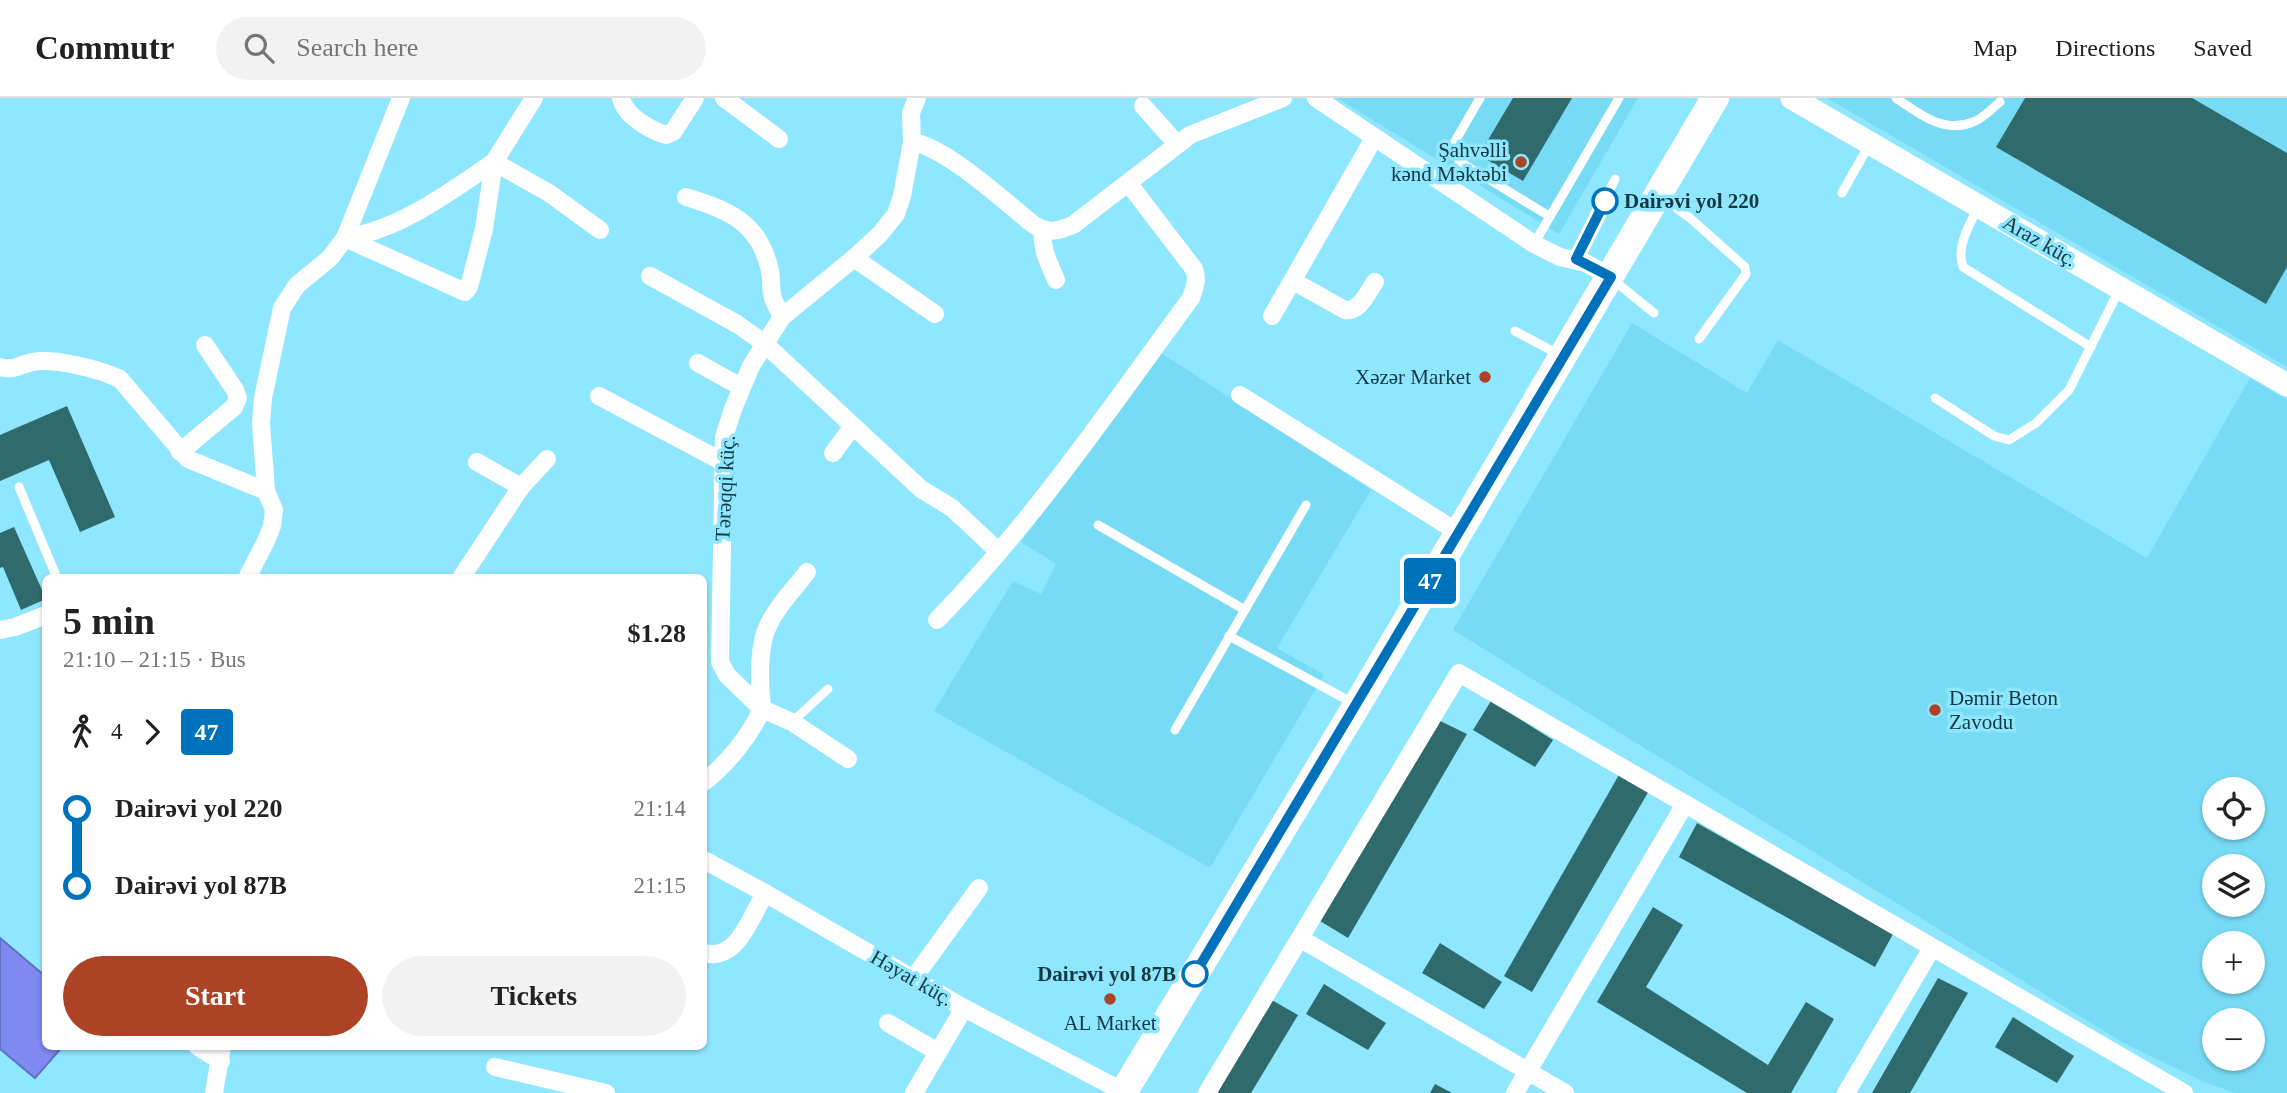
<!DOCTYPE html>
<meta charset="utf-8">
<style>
body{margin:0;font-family:Georgia,serif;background:#f2f2f2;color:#222;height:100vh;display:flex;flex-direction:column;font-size:26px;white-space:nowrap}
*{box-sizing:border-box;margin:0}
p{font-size:23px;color:#767676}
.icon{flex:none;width:38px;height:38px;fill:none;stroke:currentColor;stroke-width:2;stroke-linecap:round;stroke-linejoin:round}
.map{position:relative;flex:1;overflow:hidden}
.side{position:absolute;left:42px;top:476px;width:665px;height:476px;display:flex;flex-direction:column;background:#fff;border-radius:10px;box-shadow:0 2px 5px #0004}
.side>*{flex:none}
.badge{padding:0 14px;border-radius:5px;font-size:24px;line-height:46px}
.controls{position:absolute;left:2202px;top:679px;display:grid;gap:14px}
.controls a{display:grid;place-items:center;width:63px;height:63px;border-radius:50%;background:#fff;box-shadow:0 2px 5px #0004;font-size:35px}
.map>.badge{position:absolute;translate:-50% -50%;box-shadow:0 0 0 4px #fff}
.legs{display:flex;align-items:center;gap:10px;height:77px;padding:0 21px;font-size:23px}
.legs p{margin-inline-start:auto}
.headline{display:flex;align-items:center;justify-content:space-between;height:119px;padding:0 21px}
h1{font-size:38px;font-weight:700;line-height:52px}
.primary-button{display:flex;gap:14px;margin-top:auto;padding:14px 21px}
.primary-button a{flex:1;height:80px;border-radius:42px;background:#ac4325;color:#fff;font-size:28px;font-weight:700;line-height:80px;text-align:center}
.primary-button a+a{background:#f2f2f2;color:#222}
ul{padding:0 21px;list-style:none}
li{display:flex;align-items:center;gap:24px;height:77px;font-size:26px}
li i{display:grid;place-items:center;width:10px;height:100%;margin:0 9px;background:currentColor}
li i::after{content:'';width:18px;height:18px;margin:-9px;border:5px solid;border-radius:50%;background:#fff}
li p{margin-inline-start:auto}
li:first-child i{background:linear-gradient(#0000 50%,currentColor 0)}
li:last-child i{background:linear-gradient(currentColor 50%,#0000 0)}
header{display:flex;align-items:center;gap:42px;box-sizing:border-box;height:98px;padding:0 35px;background:#fff;border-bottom:2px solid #e0e0e0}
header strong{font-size:33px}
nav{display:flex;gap:38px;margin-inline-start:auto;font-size:24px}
.search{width:490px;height:63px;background:#f2f2f2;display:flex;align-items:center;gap:18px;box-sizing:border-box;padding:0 24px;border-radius:38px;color:#767676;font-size:26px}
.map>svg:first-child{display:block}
.built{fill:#77dbf5;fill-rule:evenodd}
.water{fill:#7e89f2;stroke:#5e71be;stroke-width:2}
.building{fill:#2f6b6c}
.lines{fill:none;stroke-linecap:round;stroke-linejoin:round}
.service{stroke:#fff;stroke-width:9}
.minor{stroke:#fff;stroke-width:18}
.tertiary{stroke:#fff;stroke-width:23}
.primary{stroke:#fff;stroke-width:28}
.line-1-casing{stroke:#fff;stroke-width:16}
.line-1{stroke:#0072bc;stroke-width:10}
.poi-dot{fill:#ac4325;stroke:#8ee7ff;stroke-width:2.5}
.stop-1-dot{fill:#fff;stroke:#0072bc;stroke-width:3.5}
.labels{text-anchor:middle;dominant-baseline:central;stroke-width:7;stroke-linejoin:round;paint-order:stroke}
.poi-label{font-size:21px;fill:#133943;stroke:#8ee7ff;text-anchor:end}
.stop-label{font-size:21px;font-weight:bold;fill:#133943;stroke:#8ee7ff;text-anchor:start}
.street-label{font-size:21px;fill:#133943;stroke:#8ee7ff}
</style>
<header>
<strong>Commutr</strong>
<div class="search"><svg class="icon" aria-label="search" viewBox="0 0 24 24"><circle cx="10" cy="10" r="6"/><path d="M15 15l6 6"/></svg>Search here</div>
<nav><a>Map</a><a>Directions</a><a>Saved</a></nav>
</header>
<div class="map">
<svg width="2287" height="995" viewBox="0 0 2287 995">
<rect width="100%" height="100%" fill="#8ee7ff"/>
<g class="built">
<polygon points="1337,0 1638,0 1559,136"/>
<polygon points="1827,0 2287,0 2287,270 2287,269"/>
<path d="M1632,225L1747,295L1778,242L2147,460L2250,280L2287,302V995H2235L2204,984L2122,944L1453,532ZM2214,691H2252V730H2214ZM2252,768V807H2214V768ZM2214,845H2252V884H2214ZM2214,922H2252V961H2214Z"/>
<polygon points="1160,254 1371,392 1277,550 1324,577 1210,770 934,613 1013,483 1041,496 1056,466 1021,444"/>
</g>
<polygon class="water" points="0,840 45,878 46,948 62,949 35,980 0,951"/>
<g class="building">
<polygon points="1513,0 1572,0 1523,83 1479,57"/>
<polygon points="2025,0 2192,0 2287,55 2287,169 2266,206 1996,49"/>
<polygon points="67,308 115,419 80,434 49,362 0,383 0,337"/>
<polygon points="14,429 46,501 21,512 3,469 0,470 0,435"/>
<polygon points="1491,603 1553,642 1535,669 1473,632"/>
<polygon points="1436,621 1467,636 1348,840 1320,823"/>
<polygon points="1620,675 1650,691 1532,894 1504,878"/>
<polygon points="1697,725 1893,836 1875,869 1679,759"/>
<polygon points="1653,809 1683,827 1646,889 1768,967 1806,904 1834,921 1791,995 1747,995 1597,904"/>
<polygon points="1440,845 1502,884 1484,911 1422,875"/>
<polygon points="1938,880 1968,895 1910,995 1872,995"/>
<polygon points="1324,886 1386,925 1368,952 1306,916"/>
<polygon points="1270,901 1298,917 1251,995 1213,995"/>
<polygon points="2013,919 2074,958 2057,985 1995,949"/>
<polygon points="1435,986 1452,995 1430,995"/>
</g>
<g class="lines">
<g class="service">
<polyline points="1480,0 1454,45 1459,63 1549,118"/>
<path d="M1896,0C1919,16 1944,36 1973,24C1983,21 1992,10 2000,4"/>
<polyline points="1842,95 1870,45"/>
<polyline points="1660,98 1690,120 1745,169 1746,176 1699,241"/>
<path d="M1978,109C1969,128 1956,148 1963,169L2091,249"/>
<polyline points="1534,146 1619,0"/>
<polyline points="1576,161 1615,81"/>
<polyline points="1612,181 1654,215"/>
<polyline points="1515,233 1558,256"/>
<polyline points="1935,300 1994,338 2009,342 2036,325 2069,292 2120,190"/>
<polyline points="19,389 57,480"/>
<polyline points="1098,427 1245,512"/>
<polyline points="1229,538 1353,605"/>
<polyline points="792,624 828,591"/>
<polyline points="1175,632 1306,407"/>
</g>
<g class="minor">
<path d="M621,0C625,18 650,32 666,37L673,34L695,0"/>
<polyline points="724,0 779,41"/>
<polyline points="1316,0 1534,146 1560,159 1586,165 1610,179"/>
<polyline points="1143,8 1177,46"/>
<path d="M912,44C946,49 1005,104 1034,127C1049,136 1058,133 1073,127L1190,37L1283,0"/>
<path d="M686,99C729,112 760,125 770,173C772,181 770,191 773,200C775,206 779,213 782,219"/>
<path d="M1043,133C1041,151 1049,165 1056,182"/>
<polyline points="345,140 465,194 469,189 484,131 494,64 534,0"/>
<path d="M345,140C401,131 448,95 494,64L549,95L600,132"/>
<polyline points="854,160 935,216"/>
<polyline points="650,178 737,226 764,245 921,391 952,410 999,454"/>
<path d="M1293,183L1345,212C1360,214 1367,195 1375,184"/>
<polyline points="1272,218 1374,40"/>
<polyline points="698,265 741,289"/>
<path d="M0,269C13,273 19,267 32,264C55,260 99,271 120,281L188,361L266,393"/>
<polyline points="1240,297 1459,435"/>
<polyline points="599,298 723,364"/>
<polyline points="180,354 234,309 238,300 235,292 205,247"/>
<polyline points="833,355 853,328"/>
<polyline points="477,364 521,389"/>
<path d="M807,474C793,493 770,515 764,539C758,562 760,587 762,611L792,624L848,661"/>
<polyline points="247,480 266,443 272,428 274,412 266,393 261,325 263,300 282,210 297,187 330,160 345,140 401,0"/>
<polyline points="461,480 521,389 547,361"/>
<path d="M937,522C1033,424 1110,310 1191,200C1195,189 1198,181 1194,171L1129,86"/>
<polyline points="0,532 15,529 46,517"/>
<path d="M704,684C727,666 750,638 762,611L727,577L720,564L724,339L733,311L751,268L782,219L854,160L880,136L896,116L902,98L912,44L911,15L917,0"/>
<polyline points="704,762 765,795 964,910 1124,994"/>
<polyline points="1301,841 1565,995"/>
<path d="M704,855C737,864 751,819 765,795"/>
<polyline points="913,881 979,790"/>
<polyline points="888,925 938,954"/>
<polyline points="197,948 221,963"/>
<polyline points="495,969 606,995"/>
<polyline points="214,995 222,948"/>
<polyline points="914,995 964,910"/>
<polyline points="1207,995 1459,575 2184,995"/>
<polyline points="1515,995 1685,706"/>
<polyline points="1846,995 1932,850"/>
</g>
<polyline class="tertiary" points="1792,0 2287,287"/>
<polyline class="primary" points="1123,995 1357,607 1715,0"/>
</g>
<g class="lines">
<g class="line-1-casing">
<polyline id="line-1" points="1195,876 1611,179 1576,161 1605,103"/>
</g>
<use href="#line-1" class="line-1"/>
</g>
<g class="poi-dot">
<circle cx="1521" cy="64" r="7"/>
<circle cx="1485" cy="279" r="7"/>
<circle cx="1935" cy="612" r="7"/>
<circle cx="1110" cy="901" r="7"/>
</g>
<g class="stop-1-dot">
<circle cx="1605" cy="103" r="12"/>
<circle cx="1195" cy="876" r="12"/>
</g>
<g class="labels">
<g class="poi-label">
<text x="1507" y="52">Şahvəlli<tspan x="1507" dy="24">kənd Məktəbi</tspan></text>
<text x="1471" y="279">Xəzər Market</text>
<text x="1949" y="600" text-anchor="start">Dəmir Beton<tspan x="1949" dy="24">Zavodu</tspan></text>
<text x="1110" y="925" text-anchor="middle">AL Market</text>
</g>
<g class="stop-label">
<text x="1624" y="103">Dairəvi yol 220</text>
<text x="1176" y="876" text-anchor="end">Dairəvi yol 87B</text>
</g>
<g class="street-label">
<text transform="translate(2040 143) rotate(30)">Araz küç.</text>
<text transform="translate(725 390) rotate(-87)">Tərəqqi küç.</text>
<text transform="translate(912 880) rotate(30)">Həyat küç.</text>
</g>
</g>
</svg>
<div class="controls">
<a><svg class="icon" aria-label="locate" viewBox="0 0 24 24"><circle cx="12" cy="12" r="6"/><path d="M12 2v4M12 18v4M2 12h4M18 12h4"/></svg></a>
<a><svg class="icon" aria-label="layers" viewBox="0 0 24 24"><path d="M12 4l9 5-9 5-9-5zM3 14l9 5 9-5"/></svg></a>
<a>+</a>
<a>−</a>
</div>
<b class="badge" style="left:1430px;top:483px;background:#0072bc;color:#fff">47</b>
<section class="side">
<div class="headline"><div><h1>5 min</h1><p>21:10 – 21:15 · Bus</p></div><b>$1.28</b></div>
<div class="legs"><svg class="icon" aria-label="walk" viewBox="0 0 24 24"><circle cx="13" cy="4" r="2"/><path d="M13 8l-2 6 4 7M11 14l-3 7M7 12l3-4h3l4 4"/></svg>4<svg class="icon" aria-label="forward" viewBox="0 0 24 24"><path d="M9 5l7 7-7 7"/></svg><b class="badge" style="background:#0072bc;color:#fff">47</b></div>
<ul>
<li><i style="color:#0072bc"></i><b>Dairəvi yol 220</b><p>21:14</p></li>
<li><i style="color:#0072bc"></i><b>Dairəvi yol 87B</b><p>21:15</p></li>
</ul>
<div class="primary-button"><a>Start</a><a>Tickets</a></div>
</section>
</div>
